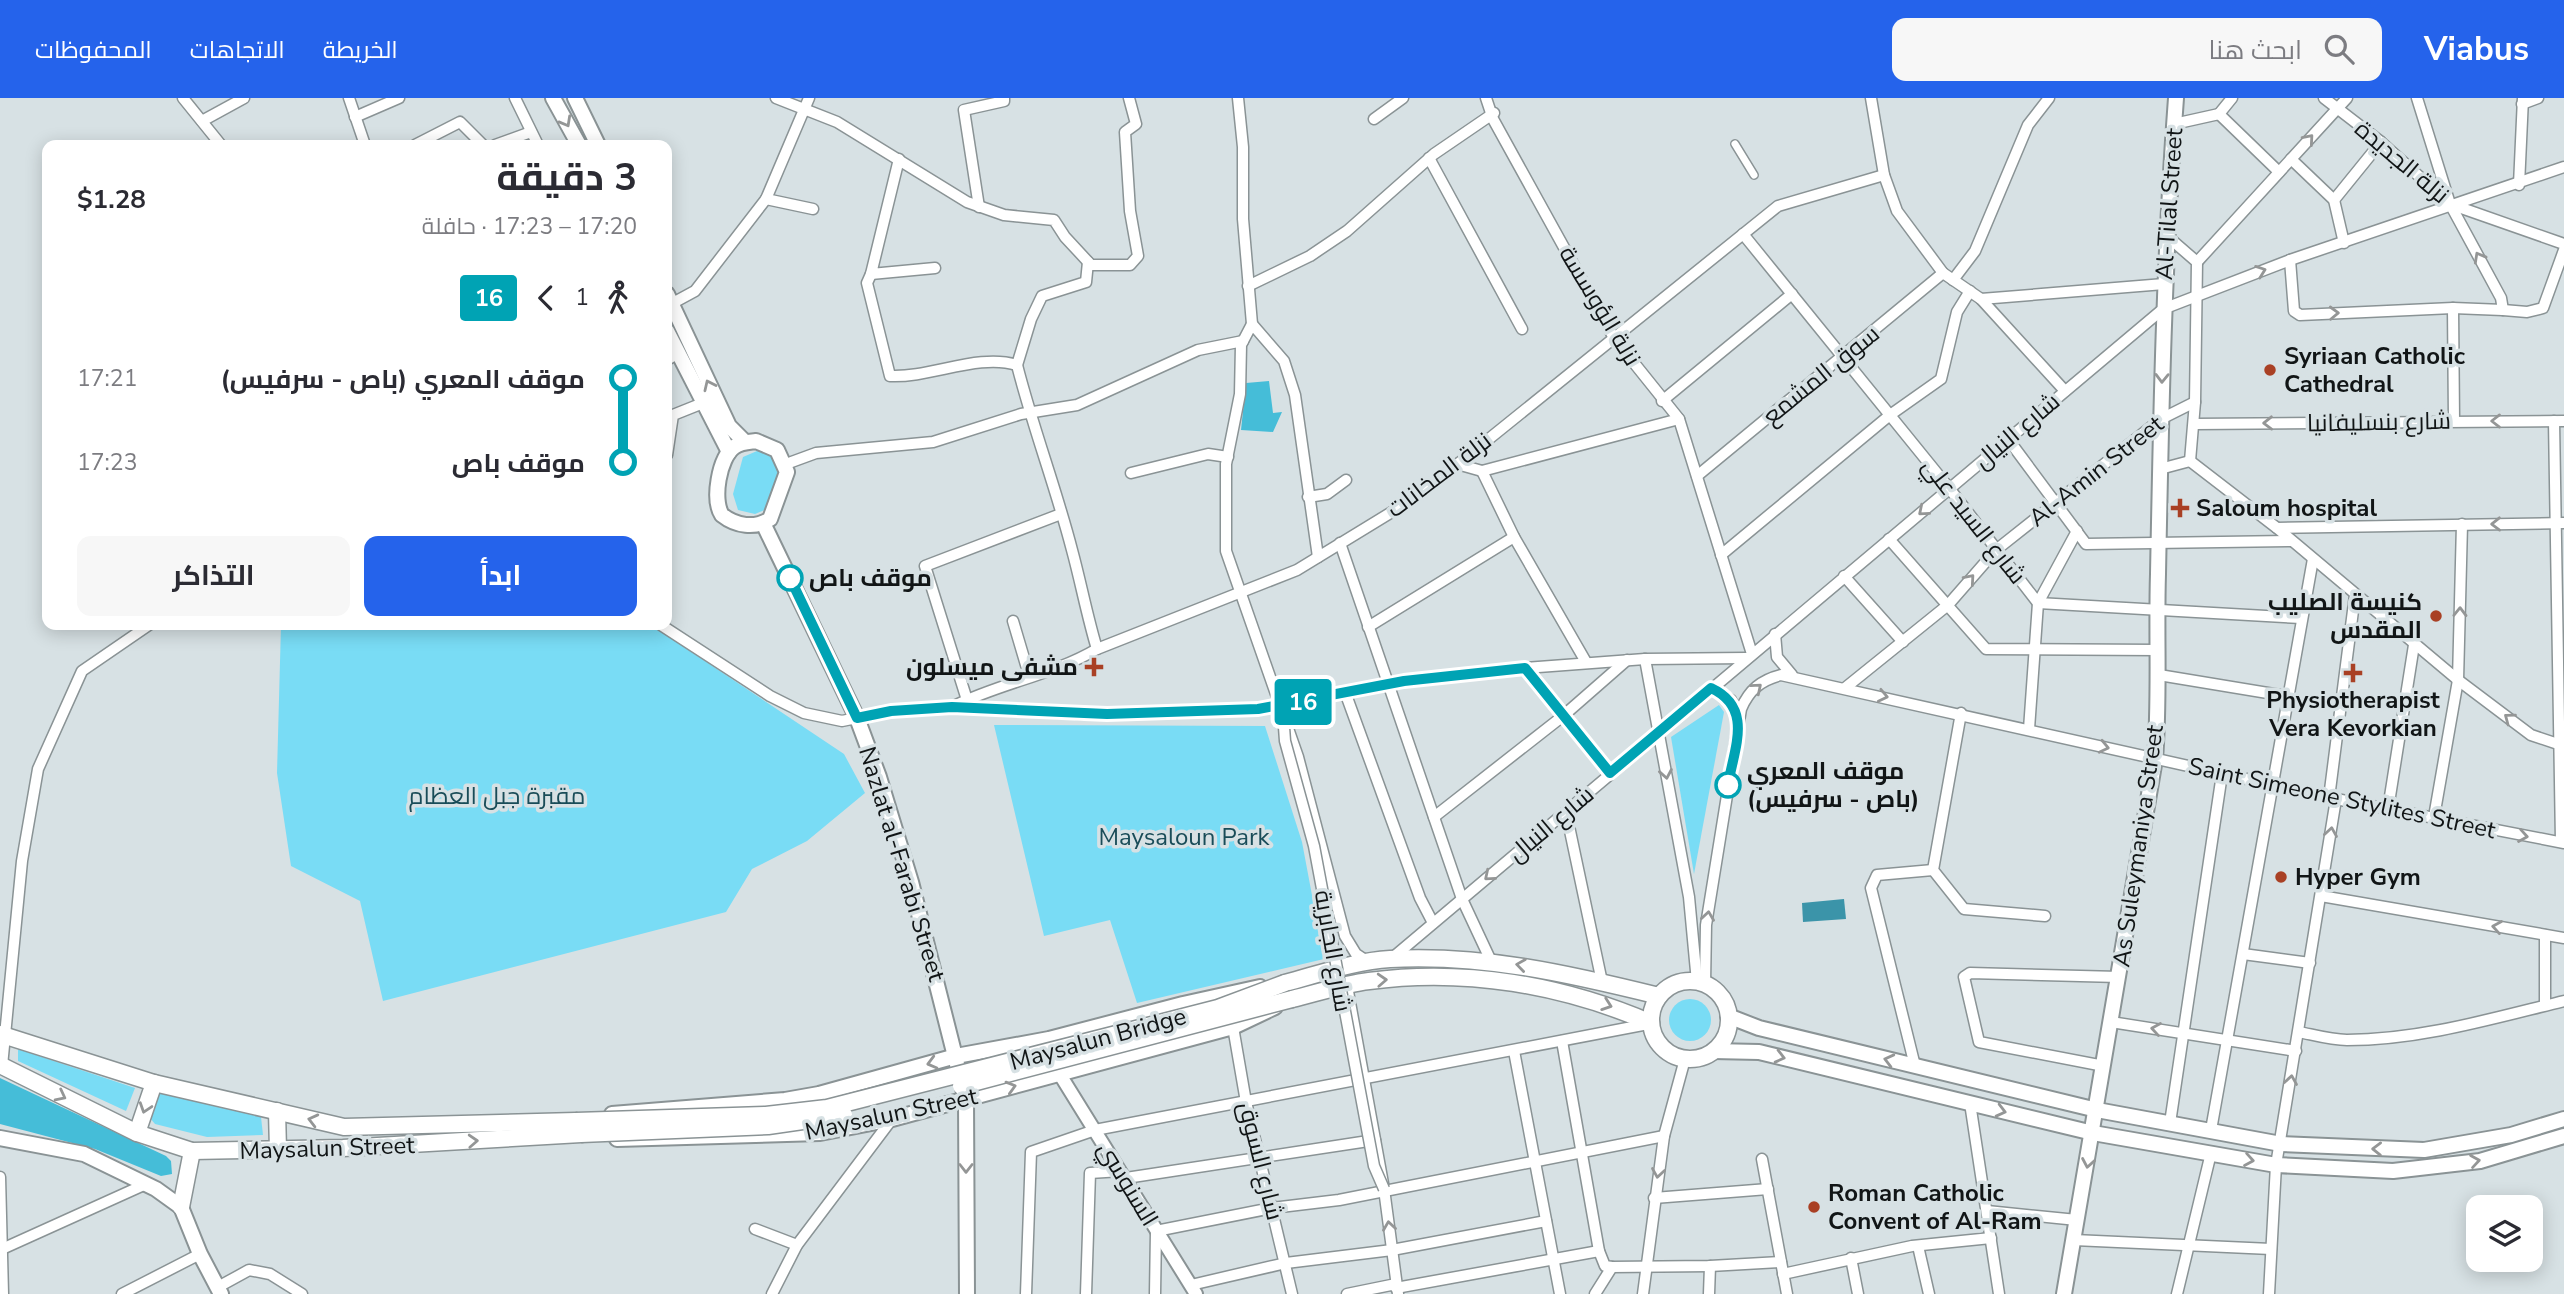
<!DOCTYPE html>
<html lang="ar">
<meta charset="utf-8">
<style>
body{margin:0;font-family:"Nunito Sans",Cairo,sans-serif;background:#f7f7f7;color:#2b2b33;direction:rtl;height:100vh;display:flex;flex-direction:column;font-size:26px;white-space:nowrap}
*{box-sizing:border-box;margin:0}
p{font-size:23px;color:#7c7c81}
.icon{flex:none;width:38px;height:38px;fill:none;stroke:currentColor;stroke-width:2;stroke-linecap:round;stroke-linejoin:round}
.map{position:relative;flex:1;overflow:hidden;direction:ltr}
.sheet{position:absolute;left:42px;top:42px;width:630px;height:490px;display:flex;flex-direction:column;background:#fff;border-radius:14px;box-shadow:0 4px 18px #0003;direction:rtl}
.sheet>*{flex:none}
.badge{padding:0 14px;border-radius:5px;font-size:24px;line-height:46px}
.tools{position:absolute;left:2466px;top:1097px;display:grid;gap:14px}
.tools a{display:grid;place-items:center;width:77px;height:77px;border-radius:14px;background:#fff;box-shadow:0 4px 18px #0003;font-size:35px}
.map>.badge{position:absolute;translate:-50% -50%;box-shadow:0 0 0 4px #fff}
.legs{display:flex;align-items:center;gap:10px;height:77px;padding:0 35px;font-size:23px}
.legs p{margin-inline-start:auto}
.summary{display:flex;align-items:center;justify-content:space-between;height:119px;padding:0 35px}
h1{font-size:38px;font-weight:700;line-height:52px}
.button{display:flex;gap:14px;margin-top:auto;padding:14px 35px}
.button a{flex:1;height:80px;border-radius:14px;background:#2563eb;color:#fff;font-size:28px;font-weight:700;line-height:80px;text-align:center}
.button a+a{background:#f7f7f7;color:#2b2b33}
ul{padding:0 35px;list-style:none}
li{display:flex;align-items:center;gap:24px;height:84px;font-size:26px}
li i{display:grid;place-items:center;width:10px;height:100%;margin:0 9px;background:currentColor}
li i::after{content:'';width:18px;height:18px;margin:-9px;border:5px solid;border-radius:50%;background:#fff}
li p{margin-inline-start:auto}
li:first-child i{background:linear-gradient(#0000 50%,currentColor 0)}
li:last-child i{background:linear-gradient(currentColor 50%,#0000 0)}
header{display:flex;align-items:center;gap:42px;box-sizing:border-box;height:98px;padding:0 35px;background:#2563eb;color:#fff}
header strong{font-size:33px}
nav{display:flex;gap:38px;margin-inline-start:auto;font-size:24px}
.search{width:490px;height:63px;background:#f7f7f7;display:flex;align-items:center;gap:18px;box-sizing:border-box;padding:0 24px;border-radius:14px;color:#7c7c81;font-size:26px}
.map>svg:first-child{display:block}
.green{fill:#79dcf5}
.forest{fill:#45bdd8}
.water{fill:#3b94a9}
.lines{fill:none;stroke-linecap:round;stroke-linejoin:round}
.pedestrian-casing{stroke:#8a9395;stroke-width:10}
.minor-casing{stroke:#8a9395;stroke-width:13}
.tertiary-casing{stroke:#8a9395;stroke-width:16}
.secondary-casing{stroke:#8a9395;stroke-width:18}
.primary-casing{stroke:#8a9395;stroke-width:19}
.pedestrian{stroke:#fff;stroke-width:7}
.minor{stroke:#fff;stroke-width:10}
.tertiary{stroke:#fff;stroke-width:12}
.secondary{stroke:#fff;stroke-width:14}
.primary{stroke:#fff;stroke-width:16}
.minor-bridge-casing{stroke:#8a9395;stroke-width:13;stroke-linecap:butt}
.primary-bridge-casing{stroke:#8a9395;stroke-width:19;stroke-linecap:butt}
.minor-bridge{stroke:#fff;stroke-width:10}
.primary-bridge{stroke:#fff;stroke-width:16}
.oneway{stroke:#949696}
.line-1-casing{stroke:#fff;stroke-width:16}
.line-1{stroke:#00a3b4;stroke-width:10}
.poi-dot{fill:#a94024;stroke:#d7e1e4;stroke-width:2.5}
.stop-1-dot{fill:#fff;stroke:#00a3b4;stroke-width:3.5}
.labels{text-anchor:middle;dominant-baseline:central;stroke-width:7;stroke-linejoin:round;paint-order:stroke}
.street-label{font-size:24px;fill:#111516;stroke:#d7e1e4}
.poi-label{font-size:24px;font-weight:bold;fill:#111516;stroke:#d7e1e4;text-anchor:start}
.stop-label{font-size:24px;font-weight:bold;fill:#111516;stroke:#d7e1e4;text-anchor:start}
.park-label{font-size:24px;fill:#194c58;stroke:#d7e1e4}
</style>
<header>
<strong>Viabus</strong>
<div class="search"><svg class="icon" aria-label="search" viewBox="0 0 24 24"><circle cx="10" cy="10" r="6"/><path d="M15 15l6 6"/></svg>ابحث هنا</div>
<nav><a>الخريطة</a><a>الاتجاهات</a><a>المحفوظات</a></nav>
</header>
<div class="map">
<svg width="2564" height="1196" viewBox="0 0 2564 1196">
<rect width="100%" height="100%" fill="#d7e1e4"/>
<g class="green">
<polygon points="757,353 771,355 782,369 769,410 755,416 738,412 733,396 743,359"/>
<polygon points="281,527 651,527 844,656 865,695 807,743 752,771 726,814 383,903 360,803 291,768 277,675"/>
<polygon points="1719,607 1724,614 1694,776 1671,639"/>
<polygon points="994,627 1265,628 1302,744 1324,861 1137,905 1110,822 1044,838"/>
<circle cx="1690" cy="922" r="21"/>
<polygon points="18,951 135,990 126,1013 18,963"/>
<polygon points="159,995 261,1019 263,1037 207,1039 155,1026 150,1020"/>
</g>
<g class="forest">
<polygon points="1269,283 1273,315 1282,314 1273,334 1241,332 1246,285"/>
<polygon points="0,980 166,1058 171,1063 172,1076 161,1078 95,1051 0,1026"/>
</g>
<polygon class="water" points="1844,801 1846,821 1803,824 1802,805"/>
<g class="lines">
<g class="pedestrian-casing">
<polyline id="pedestrian" points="1735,46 1754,77"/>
</g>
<g class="minor-casing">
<g id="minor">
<polyline points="183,0 221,47"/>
<polyline points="349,0 365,47"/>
<polyline points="515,0 538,47"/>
<polyline points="776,0 837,24 967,104 1004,117 1054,122 1065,139 1091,167 1130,167 1138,158 1130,113 1125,34 1136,26 1129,0"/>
<polyline points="1238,0 1243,49 1243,121 1252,226"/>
<polyline points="1486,0 1493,21 1614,240 1679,321 1752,556"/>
<polyline points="1871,0 1884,77 1897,113 1943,175 1981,201 2065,293"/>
<polyline points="2324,0 2381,44 2450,106 2564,146"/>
<polyline points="2522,6 2538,0"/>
<polyline points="2219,16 2232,0"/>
<polyline points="355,19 399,0"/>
<polyline points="1374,21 1403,0"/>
<polyline points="202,23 244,0"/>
<polyline points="2174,26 2219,16 2279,74"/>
<polyline points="415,47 460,24 483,47"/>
<polyline points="495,47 531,34"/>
<polyline points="1429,60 1522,231"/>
<polyline points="899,61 871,176 935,170"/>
<polyline points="2291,61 2334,102 2344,145"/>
<polyline points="2519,87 2523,0"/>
<polyline points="766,101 813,111"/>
<polyline points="2334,102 2381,44"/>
<polyline points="979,109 964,12 1004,3 1004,0"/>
<polyline points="1743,136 1949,390 2038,505 2301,520"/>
<polyline points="2167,138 2197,164 2195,304 2190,363"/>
<polyline points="2290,162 2294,213 2300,217 2453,210 2503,212 2501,200 2450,106 2417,0"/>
<polyline points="2197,164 2347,0"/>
<path d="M871,176L867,185L890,278C931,280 978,255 1017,267L1031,221L1042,198L1086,184L1088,164"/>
<polyline points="1953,182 1975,153 2028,27 2049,0"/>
<polyline points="1248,188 1310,158 1347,133 1434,56 1494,15"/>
<polyline points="1981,201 2164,186"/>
<polyline points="671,206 695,193 766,101 809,0"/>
<polyline points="2453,210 2454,323"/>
<polyline points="2503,212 2527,214 2543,210 2564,152"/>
<polyline points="667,262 678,255"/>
<path d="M1017,267C1033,330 1056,390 1072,452C1081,485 1087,518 1097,551"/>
<polyline points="1662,303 1792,196"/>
<polyline points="2554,323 2561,744"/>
<polyline points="2195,326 2564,323"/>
<polyline points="2008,341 2086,446 2291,443"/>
<polyline points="667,357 673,317 703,305"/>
<polyline points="2190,363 2277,430 2458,582 2531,637 2564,648"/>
<polyline points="786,366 816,355 933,344 1021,316 1077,307 1198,252 1243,243"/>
<polyline points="1457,366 1482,373 1679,321"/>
<polyline points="2160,371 2190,363"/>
<polyline points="1482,373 1514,439 1586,564"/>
<polyline points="1131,375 1208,356 1228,359"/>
<polyline points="1697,378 1943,175"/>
<polyline points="1308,399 1327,396 1346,382"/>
<polyline points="2277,430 2564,425"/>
<polyline points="1889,441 1986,551 2158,552"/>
<polyline points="1340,445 1462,801 1491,863"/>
<polyline points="1721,457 1890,317 1941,281 1957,214 1970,193"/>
<polyline points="1318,459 1295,297 1284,263 1252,226 1241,247 1240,296 1226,366 1226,453 1298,659 1345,838 1356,856 1368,864"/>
<polyline points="1844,478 1903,544"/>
<polyline points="1013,523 1029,577"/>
<polyline points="661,527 770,598 804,615 842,623 891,613 952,609 1084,616 1258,611 1404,583 1525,570 1645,561 1747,560"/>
<polyline points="1368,529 1514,439"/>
<polyline points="1775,536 1777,559 1792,577"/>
<polyline points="1645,561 1689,799 1697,884"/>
<polyline points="1525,570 1610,675"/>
<polyline points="2159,577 2286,598"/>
<polyline points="1711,590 1731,602 1738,618"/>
<polyline points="1845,590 1948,507 1996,452 2161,321 2195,304"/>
<polyline points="1345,594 1420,800 1433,825"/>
<polyline points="967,602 925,468 1061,416"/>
<path d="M954,608C1000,585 1053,577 1097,551L1297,472L1418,398L1778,108L1884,77"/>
<polyline points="1961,615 1933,772 1964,811 2045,818"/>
<polyline points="2029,631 2038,505 2077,433"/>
<polyline points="2329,700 2355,497"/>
<polyline points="2388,711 2414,547"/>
<polyline points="1566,714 1602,884"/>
<polyline points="1434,719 1563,618 1627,562"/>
<polyline points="2434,719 2458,582 2462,426"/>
<polyline points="2321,798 2564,840"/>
<polyline points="2243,856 2310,865"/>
<polyline points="1391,861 2163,211 2290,162 2564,69"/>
<path d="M1705,886L1706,827L1741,611C1749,592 1761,582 1781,577L2336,701L2564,745"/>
<polyline points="1347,888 1384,1091 1398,1196"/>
<polyline points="2545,907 2545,837"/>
<polyline points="2111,924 2296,953"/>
<polyline points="1233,929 1246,1004 1292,1196"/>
<path d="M2299,934C2314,937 2331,942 2347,942C2420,942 2494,920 2564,903"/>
<polyline points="1562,943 1599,1153 1605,1168 1612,1169"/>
<polyline points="1514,953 1560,1196"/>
<polyline points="2,968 22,763 38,671 82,573 149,527"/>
<polyline points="1915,968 1871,790 1877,777 1933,772"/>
<polyline points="2104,968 1979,944 1964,879 1970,875 2119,879"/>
<polyline points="1970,1005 1999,1196"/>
<polyline points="2170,1025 2222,676"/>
<polyline points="2211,1032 2313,461"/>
<polyline points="1762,1061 1787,1196"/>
<polyline points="0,1079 3,1196"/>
<polyline points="1126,1080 1375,1042"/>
<polyline points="1654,1100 1768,1091"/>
<polyline points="1987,1113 2077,1122"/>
<polyline points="755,1131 797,1147"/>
<polyline points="2074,1142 2271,1151"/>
<polyline points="1918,1148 1929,1196"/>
<polyline points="2,1151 146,1086"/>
<polyline points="1851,1160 1858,1196"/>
<polyline points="1783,1176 1912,1148 1991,1140"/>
<polyline points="1191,1187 1286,1165 1392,1152 1546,1123"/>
<polyline points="218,1189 249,1172 270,1176 302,1196"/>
<polyline points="1396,1190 1599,1153"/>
<polyline points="122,1196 200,1156"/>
<polyline points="772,1196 797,1147 892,1021"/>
<polyline points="1026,1196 1031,1054 1095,1032 1648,926"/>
<polyline points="1086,1196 1090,1075 1121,1073"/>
<polyline points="1155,1196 1156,1133 1272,1110 1339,1102 1664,1038"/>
<polyline points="1347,1196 1396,1186"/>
<polyline points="1595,1196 1612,1169 1710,1168 1781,1164"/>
<polyline points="1643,1196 1664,1038 1685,961"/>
<polyline points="1709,1196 1710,1168"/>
<polyline points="2177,1196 2211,1055"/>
<polyline points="2269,1196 2276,1067 2336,701"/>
</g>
</g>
<g class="tertiary-casing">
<polyline id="tertiary" points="1059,975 1196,1196"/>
</g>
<g class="secondary-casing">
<g id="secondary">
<polyline points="553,0 579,47"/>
<polyline points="575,0 598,47"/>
<polyline points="667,196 729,328 745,344"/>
<polyline points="667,233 729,354"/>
<path d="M756,343L777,352L787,374L770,421C755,431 736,428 722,417C712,402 719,360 734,349C740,344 748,344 756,343Z"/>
<polyline points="763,425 857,620 879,679 911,784 966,1002 967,1196"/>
<polyline points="1728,918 1759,930 2097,1012 2281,1046 2424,1052 2511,1037 2564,1021"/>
<polyline points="1713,953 1759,954 2093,1035 2276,1067 2393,1073 2480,1063 2564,1038"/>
<polyline points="612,1016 785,1002 819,996 956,958 1049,941 1183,906 1260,889"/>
<polyline points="0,1040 84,1056 156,1091 181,1109 200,1156 221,1196"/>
<polyline points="617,1041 820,1035 892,1021 1233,929 1275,909"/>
<path d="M2064,1196L2155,661C2160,599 2156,538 2158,476C2161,317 2164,159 2176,0"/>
</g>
</g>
<g class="primary-casing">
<g id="primary">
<circle cx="1690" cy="922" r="39"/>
<path d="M1285,885C1319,876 1355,863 1390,861C1483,856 1570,876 1659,898"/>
<path d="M1292,901C1317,895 1344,886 1369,883C1465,870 1563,887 1651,925"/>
<polyline points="0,936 154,985 344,1029 576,1023"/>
<polyline points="0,967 137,1035 192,1053 343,1050 581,1036"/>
<polyline points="277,1013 278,1052"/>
<polyline points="137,1035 154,985"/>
<polyline points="181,1109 192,1053"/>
</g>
</g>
<use href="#pedestrian" class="pedestrian"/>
<use href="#minor" class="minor"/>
<use href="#tertiary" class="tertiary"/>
<use href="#secondary" class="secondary"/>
<use href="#primary" class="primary"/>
<g class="minor-bridge-casing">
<polyline id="minor-bridge" points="1283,615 1285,643 1314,748 1374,1068 1384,1091"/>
</g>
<g class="primary-bridge-casing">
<g id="primary-bridge">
<polyline points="961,988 1292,901"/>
<polyline points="576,1023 766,1017 827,1010 1218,910 1285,885"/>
<polyline points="581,1036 768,1028 844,1017"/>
</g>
</g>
<use href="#minor-bridge" class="minor-bridge"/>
<use href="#primary-bridge" class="primary-bridge"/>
</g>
<defs><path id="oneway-chevron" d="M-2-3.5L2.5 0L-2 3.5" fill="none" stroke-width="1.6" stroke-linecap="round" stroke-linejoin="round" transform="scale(1.75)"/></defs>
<g class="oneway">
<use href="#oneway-chevron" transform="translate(566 24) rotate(61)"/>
<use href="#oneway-chevron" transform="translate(2309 41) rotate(-49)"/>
<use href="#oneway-chevron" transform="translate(2479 159) rotate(-119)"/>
<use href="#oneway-chevron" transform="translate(2261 173) rotate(-20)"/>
<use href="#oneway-chevron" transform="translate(2334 215) rotate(-2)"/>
<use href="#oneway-chevron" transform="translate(2162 280) rotate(91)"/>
<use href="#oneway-chevron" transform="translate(709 287) rotate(-115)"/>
<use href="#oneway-chevron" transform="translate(2496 323) rotate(-180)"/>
<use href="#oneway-chevron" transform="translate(2268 325) rotate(179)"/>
<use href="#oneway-chevron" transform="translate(1923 413) rotate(140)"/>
<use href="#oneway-chevron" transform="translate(2496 426) rotate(179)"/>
<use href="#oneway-chevron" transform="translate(1970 481) rotate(-49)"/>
<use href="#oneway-chevron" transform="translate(2460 514) rotate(-89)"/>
<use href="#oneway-chevron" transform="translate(1757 590) rotate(-40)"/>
<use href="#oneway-chevron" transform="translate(1883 598) rotate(12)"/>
<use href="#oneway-chevron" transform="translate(2509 620) rotate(-143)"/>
<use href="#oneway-chevron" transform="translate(2104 649) rotate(13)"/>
<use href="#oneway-chevron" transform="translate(1666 676) rotate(80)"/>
<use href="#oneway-chevron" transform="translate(2331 734) rotate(-81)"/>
<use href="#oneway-chevron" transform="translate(2523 738) rotate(10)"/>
<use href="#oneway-chevron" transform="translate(1489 778) rotate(140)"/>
<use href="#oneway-chevron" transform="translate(1708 818) rotate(-82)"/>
<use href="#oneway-chevron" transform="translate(2497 829) rotate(-170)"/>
<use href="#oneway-chevron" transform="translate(1521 867) rotate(-172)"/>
<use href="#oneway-chevron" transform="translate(1382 882) rotate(-3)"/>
<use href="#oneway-chevron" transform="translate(1607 907) rotate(19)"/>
<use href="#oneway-chevron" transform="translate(2156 931) rotate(-171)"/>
<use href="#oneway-chevron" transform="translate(1780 959) rotate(14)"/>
<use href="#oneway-chevron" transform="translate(1889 962) rotate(-166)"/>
<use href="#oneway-chevron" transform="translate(932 965) rotate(165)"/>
<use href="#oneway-chevron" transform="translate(2291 982) rotate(-81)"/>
<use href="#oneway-chevron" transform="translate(1011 989) rotate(-16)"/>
<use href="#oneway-chevron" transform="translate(61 998) rotate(27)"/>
<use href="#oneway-chevron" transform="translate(145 1010) rotate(108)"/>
<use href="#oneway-chevron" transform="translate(2001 1013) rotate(14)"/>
<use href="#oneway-chevron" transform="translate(313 1022) rotate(-166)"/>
<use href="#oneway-chevron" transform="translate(473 1043) rotate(-3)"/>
<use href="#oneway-chevron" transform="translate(2377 1051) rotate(-179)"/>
<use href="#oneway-chevron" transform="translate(2249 1062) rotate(10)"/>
<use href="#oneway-chevron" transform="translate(2475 1063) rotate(-9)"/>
<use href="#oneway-chevron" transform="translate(2088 1065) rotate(100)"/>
<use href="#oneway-chevron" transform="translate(966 1070) rotate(90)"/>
<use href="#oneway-chevron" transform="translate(1658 1075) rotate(99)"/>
<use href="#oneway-chevron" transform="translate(1389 1128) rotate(-98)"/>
</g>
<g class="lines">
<g class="line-1-casing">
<path id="line-1" d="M790,480L857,620L891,613L952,609L1107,616L1258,611L1404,583L1525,570L1610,675L1711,590C1754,610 1734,650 1728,687"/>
</g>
<use href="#line-1" class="line-1"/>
</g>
<g class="poi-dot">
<circle cx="2270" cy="272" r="7"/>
<path d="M2176.5 399.5h7v7h7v7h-7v7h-7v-7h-7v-7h7z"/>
<circle cx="2436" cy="518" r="7"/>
<path d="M1090.5 558.5h7v7h7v7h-7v7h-7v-7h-7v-7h7z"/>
<path d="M2349.5 564.5h7v7h7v7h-7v7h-7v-7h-7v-7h7z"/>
<circle cx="2281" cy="779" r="7"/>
<circle cx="1814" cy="1109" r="7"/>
</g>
<g class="stop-1-dot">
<circle cx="790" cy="480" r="12"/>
<circle cx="1728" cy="687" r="12"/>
</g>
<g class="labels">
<g class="street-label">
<text transform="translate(2402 64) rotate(40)">نزلة الجديدة</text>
<text transform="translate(2169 106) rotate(-86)">Al-Tilal Street</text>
<text transform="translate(1600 208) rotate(59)">نزلة الؤوسسة</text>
<text transform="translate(1821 277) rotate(-39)">سوق المشمع</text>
<text transform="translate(2379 324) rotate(-1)">شارع بنسليفانيا</text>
<text transform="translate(2017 333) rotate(-40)">شارع النيال</text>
<text transform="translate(2096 373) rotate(-38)">Al-Amin Street</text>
<text transform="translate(1439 377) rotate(-37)">نزلة المخانات</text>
<text transform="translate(1974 423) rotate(52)">شارع السيد علي</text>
<text transform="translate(2342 700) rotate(12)">Saint Simeone Stylites Street</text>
<text transform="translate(1551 726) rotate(-40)">شارع النيال</text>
<text transform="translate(2138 748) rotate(-82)">As Suleymaniya Street</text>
<text transform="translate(902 766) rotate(73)">Nazlat al-Farabi Street</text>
<text transform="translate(1333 853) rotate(80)">شارع الجابرية</text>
<text transform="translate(1098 941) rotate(-15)">Maysalun Bridge</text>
<text transform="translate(891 1016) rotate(-12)">Maysalun Street</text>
<text transform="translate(327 1050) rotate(-2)">Maysalun Street</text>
<text transform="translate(1261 1063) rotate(76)">شارع السوق</text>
<text transform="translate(1128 1086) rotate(59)">السنوسي</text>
</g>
<g class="poi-label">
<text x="2284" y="258">Syriaan Catholic<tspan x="2284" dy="28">Cathedral</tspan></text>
<text x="2196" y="410">Saloum hospital</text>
<text x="2422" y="504" text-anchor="end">كنيسة الصليب<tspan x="2422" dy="28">المقدس</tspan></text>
<text x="1078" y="569" text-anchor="end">مشفى ميسلون</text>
<text x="2353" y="602" text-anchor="middle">Physiotherapist<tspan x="2353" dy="28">Vera Kevorkian</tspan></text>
<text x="2295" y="779">Hyper Gym</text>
<text x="1828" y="1095">Roman Catholic<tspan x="1828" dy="28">Convent of Al-Ram</tspan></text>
</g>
<g class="stop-label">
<text x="809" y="480">موقف باص</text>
<text x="1747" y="673">موقف المعري<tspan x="1747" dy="28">(باص - سرفيس)</tspan></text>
</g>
<g class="park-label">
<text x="497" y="698">مقبرة جبل العظام</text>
<text x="1184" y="739">Maysaloun Park</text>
</g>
</g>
</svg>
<div class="tools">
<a><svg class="icon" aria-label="layers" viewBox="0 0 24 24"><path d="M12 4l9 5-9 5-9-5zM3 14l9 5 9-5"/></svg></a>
</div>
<b class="badge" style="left:1303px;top:604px;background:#00a3b4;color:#fff">16</b>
<section class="sheet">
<div class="summary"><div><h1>3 دقيقة</h1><p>17:20 – 17:23 · حافلة</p></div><b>$1.28</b></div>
<div class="legs"><svg class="icon" aria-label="walk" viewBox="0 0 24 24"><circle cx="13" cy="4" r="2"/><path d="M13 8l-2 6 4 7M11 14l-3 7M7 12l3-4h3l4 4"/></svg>1<svg class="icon" aria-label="back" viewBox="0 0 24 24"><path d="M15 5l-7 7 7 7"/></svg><b class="badge" style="background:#00a3b4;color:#fff">16</b></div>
<ul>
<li><i style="color:#00a3b4"></i><b>موقف المعري (باص - سرفيس)</b><p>17:21</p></li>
<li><i style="color:#00a3b4"></i><b>موقف باص</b><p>17:23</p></li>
</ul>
<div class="button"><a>ابدأ</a><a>التذاكر</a></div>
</section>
</div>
